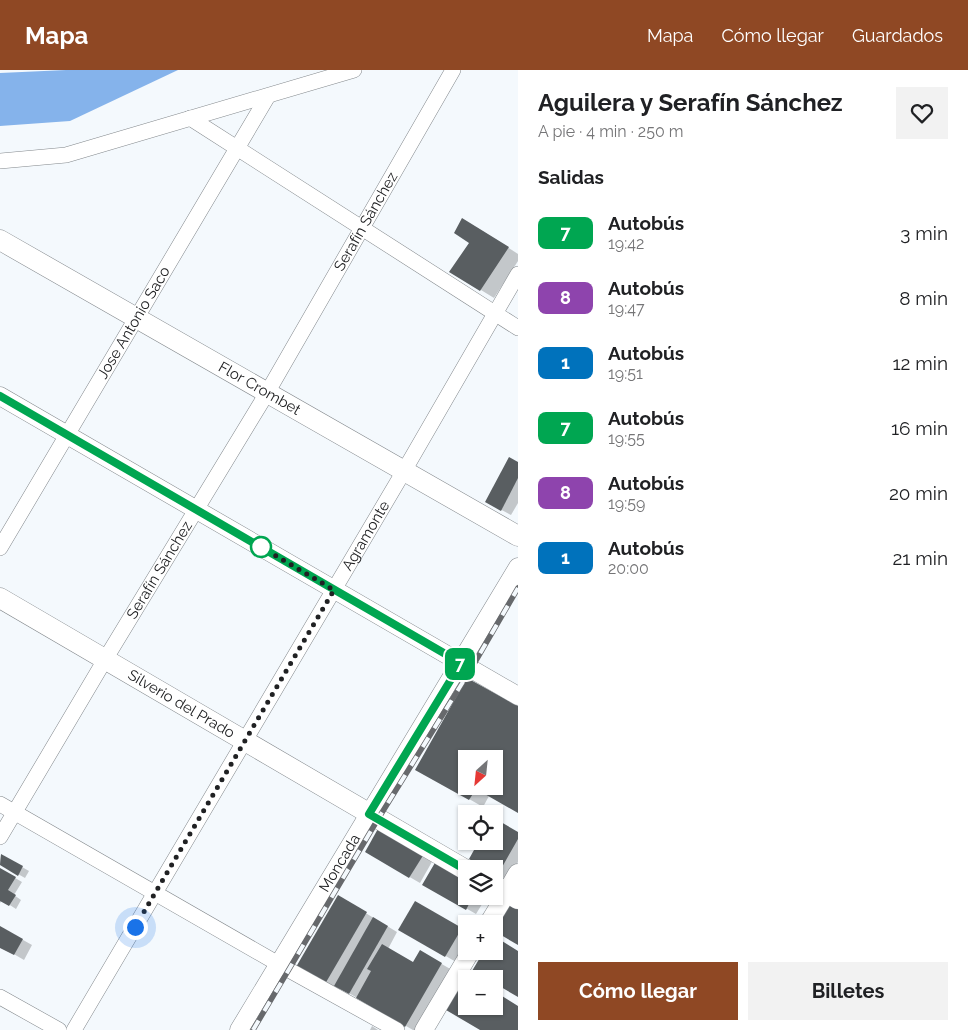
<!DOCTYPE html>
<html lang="es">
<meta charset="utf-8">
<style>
body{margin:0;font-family:Raleway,sans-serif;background:#f2f2f2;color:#202124;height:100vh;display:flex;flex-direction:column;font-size:19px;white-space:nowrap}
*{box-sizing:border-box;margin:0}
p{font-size:16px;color:#757577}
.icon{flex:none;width:28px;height:28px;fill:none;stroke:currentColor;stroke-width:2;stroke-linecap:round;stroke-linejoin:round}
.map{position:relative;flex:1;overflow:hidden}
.details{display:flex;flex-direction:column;background:#fff;width:450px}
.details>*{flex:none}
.badge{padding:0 10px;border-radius:8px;font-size:18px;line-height:32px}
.needle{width:32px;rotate:207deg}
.tools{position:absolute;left:458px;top:680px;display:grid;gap:10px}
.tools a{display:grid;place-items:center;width:45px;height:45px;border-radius:0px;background:#fff;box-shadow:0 1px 4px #0004;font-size:25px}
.you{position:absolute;width:25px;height:25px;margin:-12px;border:4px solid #fff;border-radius:50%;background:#1a73e8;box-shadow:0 0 0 8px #1a73e833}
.map>.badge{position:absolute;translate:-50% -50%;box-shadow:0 0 0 2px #fff}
h2{padding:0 20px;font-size:19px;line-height:45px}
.round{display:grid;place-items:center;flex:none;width:52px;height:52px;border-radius:0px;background:#f2f2f2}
.headline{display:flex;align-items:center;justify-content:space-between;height:85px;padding:0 20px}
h1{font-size:24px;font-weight:700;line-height:38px}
.primary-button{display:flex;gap:10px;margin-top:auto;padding:10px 20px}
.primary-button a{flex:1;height:58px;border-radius:0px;background:#8f4824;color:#fff;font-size:20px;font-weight:700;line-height:58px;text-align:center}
.primary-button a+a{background:#f2f2f2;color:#202124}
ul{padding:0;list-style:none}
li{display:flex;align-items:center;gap:15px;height:65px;padding:0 20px}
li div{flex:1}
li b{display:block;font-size:19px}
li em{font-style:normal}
li .badge{min-width:55px;font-weight:700;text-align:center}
header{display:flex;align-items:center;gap:30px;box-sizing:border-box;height:70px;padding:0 25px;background:#8f4824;color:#fff}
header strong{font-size:24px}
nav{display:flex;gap:28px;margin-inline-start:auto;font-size:18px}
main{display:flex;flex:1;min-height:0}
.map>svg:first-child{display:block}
.water{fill:#85b3eb}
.shadow{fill:#0003;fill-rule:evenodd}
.building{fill:#595e61;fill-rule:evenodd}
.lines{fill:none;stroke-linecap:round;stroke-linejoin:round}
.minor-casing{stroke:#83888c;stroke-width:16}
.tertiary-casing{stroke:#83888c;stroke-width:19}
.secondary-casing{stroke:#83888c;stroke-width:21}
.minor{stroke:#fff;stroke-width:15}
.tertiary{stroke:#fff;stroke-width:18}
.secondary{stroke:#fff;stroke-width:20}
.rail-casing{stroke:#67696c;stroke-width:5.5}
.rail{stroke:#f4f9fd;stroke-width:4;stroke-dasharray:11;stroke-linecap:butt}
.line-casing{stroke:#fff;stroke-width:11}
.line{stroke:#00a651;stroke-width:8}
.walk{stroke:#202123;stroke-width:5;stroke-dasharray:0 9}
.stop-dot{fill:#fff;stroke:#00a651;stroke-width:2.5}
.labels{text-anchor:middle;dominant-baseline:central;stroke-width:5;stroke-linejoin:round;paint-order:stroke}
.street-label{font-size:15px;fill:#202123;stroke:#f4f9fd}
</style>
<header>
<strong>Mapa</strong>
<nav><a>Mapa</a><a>Cómo llegar</a><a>Guardados</a></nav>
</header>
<main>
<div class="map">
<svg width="518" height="960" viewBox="0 0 518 960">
<rect width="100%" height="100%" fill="#f4f9fd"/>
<polygon class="water" points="66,0 178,0 70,51 0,56 0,3"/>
<g class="shadow">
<polygon points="476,157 518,184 518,191 494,228 481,220"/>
<polygon points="518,393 518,433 511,445 487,432"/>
<path d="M518,638V742L489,726L483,737L417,699ZM466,689H494V716H466Z"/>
<polygon points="494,749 518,763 518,792 507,810 494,802"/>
<polygon points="380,759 433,790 420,813 366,782"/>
<polygon points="1,785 29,801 25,808 0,794"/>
<polygon points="436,793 466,810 466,826 487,826 476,844 424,814"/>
<polygon points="0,799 22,812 14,825 21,830 16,839 2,830 0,833"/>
<polygon points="339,827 397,862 388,879 414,894 421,882 452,900 416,960 413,960 340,918 339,920 298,896"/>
<polygon points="416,833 466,862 466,874 456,892 400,859"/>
<polygon points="0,857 32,875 24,890 0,876"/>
<polygon points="372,956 378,960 370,960"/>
</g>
<g class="building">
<polygon points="462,148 509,177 480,221 449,202 469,173 454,163"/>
<polygon points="509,387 518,392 518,408 501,441 485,432"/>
<path d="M467,608L518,636V743L476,719L469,730L415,700ZM466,689H494V716H466Z"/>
<polygon points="494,748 518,762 518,769 497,806 494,804 494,799 485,799 469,789 479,771 494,771"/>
<polygon points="379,757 424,784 409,808 365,782"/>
<polygon points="1,784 23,796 18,806 0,795"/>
<polygon points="436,791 466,809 466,826 473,826 466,840 422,815"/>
<polygon points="0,798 16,807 8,820 16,825 9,836 0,831"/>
<polygon points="338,825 367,842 325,914 296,897"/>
<polygon points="512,830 518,834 518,875 494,861"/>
<polygon points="415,831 462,858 445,887 398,860"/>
<polygon points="373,847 388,856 349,924 334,916"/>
<polygon points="0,856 23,869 14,885 0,878"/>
<polygon points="494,866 518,881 518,927 494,913 494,909 486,909 472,901 484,881 494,881"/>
<polygon points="382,874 413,892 420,880 442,893 405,957 356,928 371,901 367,899"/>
<polygon points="467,906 472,909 466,909 466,936 494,936 494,921 518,936 518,960 480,960 446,940"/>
</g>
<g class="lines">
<g class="minor-casing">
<g id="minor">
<polyline points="190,48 518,258"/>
<polyline points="0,91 66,85 354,0"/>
<path id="s1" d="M0,478L268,26"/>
<polyline points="0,734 289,900 397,960"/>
<path id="s2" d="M0,767L106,588L267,323L453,0"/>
<polyline points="0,927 59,960"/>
<path id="s3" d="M74,960L404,401L518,204"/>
</g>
</g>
<g class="tertiary-casing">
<g id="tertiary">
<polyline points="0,326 518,626"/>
<polyline points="488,854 507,823"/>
<path id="s4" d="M239,960L518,497"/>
<polyline points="424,960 471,881"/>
</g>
</g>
<g class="secondary-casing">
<g id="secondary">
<path id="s5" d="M0,170L518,466"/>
<path id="s6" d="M0,528L466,800"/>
<polyline points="494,815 518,829"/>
<polyline points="507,823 518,804"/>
</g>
</g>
<use href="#minor" class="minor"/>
<use href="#tertiary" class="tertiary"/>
<use href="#secondary" class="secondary"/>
<g class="rail-casing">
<polyline id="rail" points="253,960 378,749 471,599 518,518"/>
</g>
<use href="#rail" class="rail"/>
</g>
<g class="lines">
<g class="line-casing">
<polyline id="line" points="0,326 461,593 369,744 466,800"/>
</g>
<use href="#line" class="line"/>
<polyline class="walk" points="135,857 334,520 261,477"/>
</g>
<circle class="stop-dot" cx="261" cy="477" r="10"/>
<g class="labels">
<g class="street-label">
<text stroke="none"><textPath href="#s2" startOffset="716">Serafín Sánchez</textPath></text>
<text stroke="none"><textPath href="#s1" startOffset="262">Jose Antonio Saco</textPath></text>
<text stroke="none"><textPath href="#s5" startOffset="299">Flor Crombet</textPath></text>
<text stroke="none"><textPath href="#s3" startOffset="574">Agramonte</textPath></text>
<text stroke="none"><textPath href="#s2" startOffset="311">Serafín Sánchez</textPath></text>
<text stroke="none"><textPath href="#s6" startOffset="210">Silverio del Prado</textPath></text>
<text stroke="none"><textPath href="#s4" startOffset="195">Moncada</textPath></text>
</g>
</g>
</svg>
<div class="tools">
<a><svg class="needle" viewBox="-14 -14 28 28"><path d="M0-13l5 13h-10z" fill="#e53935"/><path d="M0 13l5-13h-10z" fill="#757577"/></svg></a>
<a><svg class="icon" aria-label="locate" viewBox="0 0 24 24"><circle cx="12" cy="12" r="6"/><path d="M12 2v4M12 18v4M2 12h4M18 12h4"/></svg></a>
<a><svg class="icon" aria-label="layers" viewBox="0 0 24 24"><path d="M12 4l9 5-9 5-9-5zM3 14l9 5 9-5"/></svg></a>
<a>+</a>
<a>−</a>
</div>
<div class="you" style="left:135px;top:857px"></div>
<b class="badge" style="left:460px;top:594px;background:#00a651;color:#fff">7</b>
</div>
<section class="details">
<div class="headline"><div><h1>Aguilera y Serafín Sánchez</h1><p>A pie · 4 min · 250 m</p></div><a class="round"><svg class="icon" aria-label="heart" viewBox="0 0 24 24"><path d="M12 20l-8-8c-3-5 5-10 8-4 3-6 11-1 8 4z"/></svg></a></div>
<h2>Salidas</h2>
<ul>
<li><span class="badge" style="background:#00a651;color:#fff">7</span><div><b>Autobús</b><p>19:42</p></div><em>3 min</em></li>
<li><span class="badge" style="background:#8e44ad;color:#fff">8</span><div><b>Autobús</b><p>19:47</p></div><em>8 min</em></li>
<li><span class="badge" style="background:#0072bc;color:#fff">1</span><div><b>Autobús</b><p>19:51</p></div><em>12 min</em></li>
<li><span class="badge" style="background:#00a651;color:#fff">7</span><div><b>Autobús</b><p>19:55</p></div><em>16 min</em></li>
<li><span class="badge" style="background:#8e44ad;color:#fff">8</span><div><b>Autobús</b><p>19:59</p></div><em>20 min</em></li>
<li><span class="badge" style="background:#0072bc;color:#fff">1</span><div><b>Autobús</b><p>20:00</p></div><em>21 min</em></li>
</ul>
<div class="primary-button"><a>Cómo llegar</a><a>Billetes</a></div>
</section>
</main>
